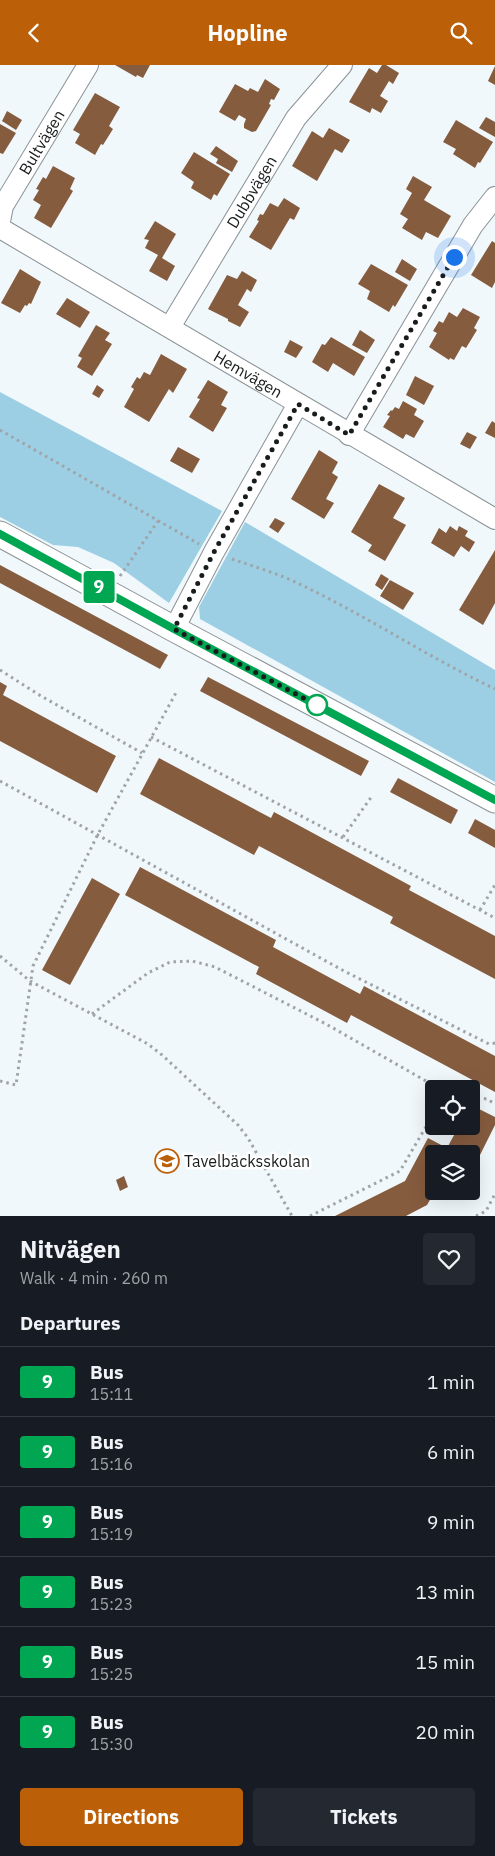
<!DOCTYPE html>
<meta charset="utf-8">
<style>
body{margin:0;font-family:"IBM Plex Sans",sans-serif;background:#242831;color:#f1f3f6;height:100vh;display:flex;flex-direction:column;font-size:19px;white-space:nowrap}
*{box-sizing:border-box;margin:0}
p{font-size:16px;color:#9ea1a6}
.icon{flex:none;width:28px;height:28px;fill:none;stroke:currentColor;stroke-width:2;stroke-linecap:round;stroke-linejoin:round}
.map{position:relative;height:1151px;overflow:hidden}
.details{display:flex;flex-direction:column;background:#171b24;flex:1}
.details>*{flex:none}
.badge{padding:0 10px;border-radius:4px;font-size:18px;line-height:32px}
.fabs{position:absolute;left:425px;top:1015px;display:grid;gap:10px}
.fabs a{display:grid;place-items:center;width:55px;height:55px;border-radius:5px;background:#171b24;box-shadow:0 5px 20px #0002;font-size:25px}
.you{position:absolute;width:25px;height:25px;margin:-12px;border:4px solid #fff;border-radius:50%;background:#1a73e8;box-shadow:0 0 0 8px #1a73e833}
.map>.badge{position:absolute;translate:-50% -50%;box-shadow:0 0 0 2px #fff}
h2{padding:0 20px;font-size:19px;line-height:45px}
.round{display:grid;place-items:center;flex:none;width:52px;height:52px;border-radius:5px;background:#242831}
.overview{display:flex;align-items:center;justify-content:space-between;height:85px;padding:0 20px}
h1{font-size:24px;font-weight:800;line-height:38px}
.cta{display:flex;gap:10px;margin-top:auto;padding:10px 20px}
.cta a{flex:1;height:58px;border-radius:5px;background:#bb5f09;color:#fff;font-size:20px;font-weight:800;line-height:58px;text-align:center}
.cta a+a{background:#242831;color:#f1f3f6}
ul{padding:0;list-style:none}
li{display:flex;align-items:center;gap:15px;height:70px;padding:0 20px;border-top:1px solid #363941}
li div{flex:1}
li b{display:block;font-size:19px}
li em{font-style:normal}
li .badge{min-width:55px;font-weight:700;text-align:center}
header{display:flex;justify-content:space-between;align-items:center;height:65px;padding:0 20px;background:#bb5f09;color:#fff;font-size:22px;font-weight:800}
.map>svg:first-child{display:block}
.green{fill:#9dcfe4}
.building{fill:#865c3f}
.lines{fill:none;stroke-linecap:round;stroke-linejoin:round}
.minor-casing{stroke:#8a9194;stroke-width:22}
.tertiary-casing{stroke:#8a9194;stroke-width:27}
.path{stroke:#9ea4a7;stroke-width:3;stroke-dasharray:2.5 4;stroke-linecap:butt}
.minor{stroke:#fff;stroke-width:20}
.tertiary{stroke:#fff;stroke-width:25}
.line-casing{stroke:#fff;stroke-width:11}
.line{stroke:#00a651;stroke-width:8}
.walk{stroke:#191c1d;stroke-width:5;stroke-dasharray:0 9}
.stop-dot{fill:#fff;stroke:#00a651;stroke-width:2.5}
.labels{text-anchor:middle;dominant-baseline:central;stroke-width:5;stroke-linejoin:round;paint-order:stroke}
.street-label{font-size:16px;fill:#191c1d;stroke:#fff}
.poi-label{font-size:16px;fill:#191c1d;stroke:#fff;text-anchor:start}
</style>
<header><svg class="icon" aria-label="back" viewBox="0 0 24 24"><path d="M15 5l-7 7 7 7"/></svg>Hopline<svg class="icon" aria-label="search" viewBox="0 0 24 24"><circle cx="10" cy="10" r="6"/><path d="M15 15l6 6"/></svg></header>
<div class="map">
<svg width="495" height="1151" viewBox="0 0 495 1151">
<rect width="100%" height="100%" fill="#f0f8fc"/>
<g class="green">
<polygon points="0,327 222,446 169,538 114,498 78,482 53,480 0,452"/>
<polygon points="245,457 495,605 495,717 200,554 199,542"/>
</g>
<g class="building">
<polygon points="115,0 150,0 143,13 137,10 136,12"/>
<polygon points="382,0 386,0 399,8 393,19 389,16 380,31 388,36 381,48 372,43 370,48 349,37 369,3 377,8"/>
<polygon points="495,1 495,20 488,16"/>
<polygon points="265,14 280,24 274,35 271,34 269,39 271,40 256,66 252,67 244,63 244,59 246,54 239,50 235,56 219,47 235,19 248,26 250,23 258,27"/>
<polygon points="95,28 120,42 109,61 113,64 103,80 101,79 95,90 75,78 80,69 73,65"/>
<polygon points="7,46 22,55 16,65 2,56"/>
<polygon points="486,52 495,57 495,72 479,63"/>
<polygon points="456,55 493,77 480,98 478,97 475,103 453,89 456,84 443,77"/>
<polygon points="0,59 16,68 3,89 0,88"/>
<polygon points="329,63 350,75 342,88 335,84 317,116 292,101 312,66 323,73"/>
<polygon points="216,81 238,96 232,107 216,98 218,94 210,89"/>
<polygon points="194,87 230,109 217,131 214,129 211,135 191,123 194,117 181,108"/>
<polygon points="53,101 75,113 70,124 73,126 51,163 34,153 41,140 33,135 39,125 36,124 43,112 46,114"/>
<polygon points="413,111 432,122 424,135 451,151 438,173 426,167 422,175 402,163 408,154 400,149 412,128 406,124"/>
<polygon points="284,133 300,143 294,155 290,153 271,185 249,172 259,156 257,155 260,149 263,150 270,138 278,142"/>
<polygon points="155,156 176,169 162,193 175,201 167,216 149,206 158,190 145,183 149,175 144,174"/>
<polygon points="492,176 495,178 495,217 492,223 471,210"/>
<polygon points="402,194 417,204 410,216 395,207"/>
<polygon points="371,199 408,220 395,242 393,240 389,247 367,234 370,226 358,219"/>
<polygon points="20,204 41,217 31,239 29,238 27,241 25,240 20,248 1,238"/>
<polygon points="242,206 257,215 251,227 247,224 238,240 249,247 240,262 228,256 228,254 208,244 227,210 237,214"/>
<polygon points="67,233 90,247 80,263 56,249"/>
<polygon points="463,243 480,252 474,263 477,265 466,283 462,281 454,295 450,293 449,295 429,282 437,268 433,266 439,256 443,258 449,247 457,252"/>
<polygon points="96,260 110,268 105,275 112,279 92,311 77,302 82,293 78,291"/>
<polygon points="360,265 375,275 367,288 352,280"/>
<polygon points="331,272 365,292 354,311 333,298 328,307 312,297 322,279 325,280"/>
<polygon points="290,275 303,282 296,293 284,287"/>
<polygon points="161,289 187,304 173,328 169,324 149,357 124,342 134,324 131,322 137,312 140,314 144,307 150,310"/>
<polygon points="415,311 434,321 424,340 406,330"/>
<polygon points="208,315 228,327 221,340 227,343 213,367 189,352 200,334 197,333"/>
<polygon points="97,320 104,325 99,333 92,329"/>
<polygon points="403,336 417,344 414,350 424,356 414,373 406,369 403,374 383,362 390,351 387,350 391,345 392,346 395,342 399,344"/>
<polygon points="492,356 495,358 495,373 485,368"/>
<polygon points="467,367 477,372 470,384 460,379"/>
<polygon points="178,382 200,394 192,408 170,396"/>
<polygon points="319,385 338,397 332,408 338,412 326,434 334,438 324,454 291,434"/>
<polygon points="379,419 405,433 393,453 406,460 385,496 368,486 372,480 351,467"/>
<polygon points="275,453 285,458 278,468 269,462"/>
<polygon points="450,461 457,466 459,461 468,466 465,471 475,477 469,487 461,481 454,492 431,478 439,463 446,468"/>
<polygon points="495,485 495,538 483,560 459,545"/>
<polygon points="0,500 168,590 160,604 0,518"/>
<polygon points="381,509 389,514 382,525 375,520"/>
<polygon points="390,515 414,528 403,545 380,531"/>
<polygon points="208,612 369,696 361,711 200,626"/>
<polygon points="0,617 7,621 3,630 116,691 97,728 0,676"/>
<polygon points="159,693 271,753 274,747 411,821 409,825 495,871 495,914 390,858 393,852 259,781 254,790 140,729"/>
<polygon points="398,713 458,745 451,759 390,727"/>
<polygon points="475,754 495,765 495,783 468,768"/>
<polygon points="140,802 276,875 273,882 360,929 364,921 495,991 495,1027 351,950 347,958 256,909 259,902 125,830"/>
<polygon points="92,813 120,829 70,920 42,905"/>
<polygon points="471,1040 495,1052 495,1060 475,1100 471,1098 471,1089 434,1089 435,1126 427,1140 406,1151 335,1151 405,1116 428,1073 447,1083 459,1061 471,1061"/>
<polygon points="124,1111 128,1122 120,1126 116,1115"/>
</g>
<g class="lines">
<g class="minor-casing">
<g id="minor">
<path id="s1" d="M0,156L3,141L88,0"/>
<path id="s2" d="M0,163L495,454"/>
<path id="s3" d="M170,262L296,53L342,0"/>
<polyline points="349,370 473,160 495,132"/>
<polyline points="174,564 214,487 298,339"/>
</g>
</g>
<g class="tertiary-casing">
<polyline id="tertiary" points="0,469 174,564 495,735"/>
</g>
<g class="path">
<polyline points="0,365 199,479"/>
<path d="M232,494C252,501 273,507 293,516C362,548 426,591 495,624"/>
<polyline points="120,511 158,456"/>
<polyline points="0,605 41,631 142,688"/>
<polyline points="151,672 495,853"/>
<polyline points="0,716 344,906 489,979 495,978"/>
<polyline points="343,772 372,731"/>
<polyline points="480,845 495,820"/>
<polyline points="0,891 30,916 148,979 162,990 238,1060 248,1073 292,1151"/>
<polyline points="92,949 148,908 170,897 192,896 215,902 326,959 440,1024"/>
<polyline points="0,1016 16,1020 33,901 97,771 177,626"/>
<polyline points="471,1032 487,1034 495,1039"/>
<polyline points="310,1151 400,1106 434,1048"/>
<polyline points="476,1151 486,1146 495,1129"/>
</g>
<use href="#minor" class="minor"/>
<use href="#tertiary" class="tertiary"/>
</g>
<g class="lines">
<g class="line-casing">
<polyline id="line" points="0,469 174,564 495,735"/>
</g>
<use href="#line" class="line"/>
<polyline class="walk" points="317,640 322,643 174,564 214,487 298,339 349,370 454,192"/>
</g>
<defs>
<g id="school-ring" transform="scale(1.25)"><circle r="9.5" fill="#fff" stroke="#bb5f09" stroke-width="1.5"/><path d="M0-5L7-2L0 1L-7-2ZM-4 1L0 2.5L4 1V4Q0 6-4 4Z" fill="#bb5f09"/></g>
</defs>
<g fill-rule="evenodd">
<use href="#school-ring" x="167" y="1096"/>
</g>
<circle class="stop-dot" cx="317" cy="640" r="10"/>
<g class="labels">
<g class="street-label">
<text stroke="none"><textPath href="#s1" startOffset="90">Bultvägen</textPath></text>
<text stroke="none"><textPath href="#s3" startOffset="158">Dubbvägen</textPath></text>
<text stroke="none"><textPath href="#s2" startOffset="288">Hemvägen</textPath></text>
</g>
<g class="poi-label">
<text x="184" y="1096">Tavelbäcksskolan</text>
</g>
</g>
</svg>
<div class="fabs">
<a><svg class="icon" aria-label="locate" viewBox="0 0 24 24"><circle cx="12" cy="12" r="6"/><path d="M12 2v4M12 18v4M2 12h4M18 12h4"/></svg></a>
<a><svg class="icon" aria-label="layers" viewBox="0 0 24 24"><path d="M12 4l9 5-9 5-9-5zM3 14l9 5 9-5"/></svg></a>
</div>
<div class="you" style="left:454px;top:192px"></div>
<b class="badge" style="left:99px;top:522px;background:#00a651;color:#fff">9</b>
</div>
<section class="details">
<div class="overview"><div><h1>Nitvägen</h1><p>Walk · 4 min · 260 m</p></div><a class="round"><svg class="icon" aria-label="heart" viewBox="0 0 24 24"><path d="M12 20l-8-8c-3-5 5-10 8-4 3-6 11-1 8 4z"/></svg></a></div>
<h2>Departures</h2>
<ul>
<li><span class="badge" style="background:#00a651;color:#fff">9</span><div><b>Bus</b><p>15:11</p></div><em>1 min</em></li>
<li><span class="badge" style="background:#00a651;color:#fff">9</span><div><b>Bus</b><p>15:16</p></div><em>6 min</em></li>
<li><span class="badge" style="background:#00a651;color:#fff">9</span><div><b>Bus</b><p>15:19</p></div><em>9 min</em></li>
<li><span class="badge" style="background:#00a651;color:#fff">9</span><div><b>Bus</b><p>15:23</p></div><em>13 min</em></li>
<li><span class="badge" style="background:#00a651;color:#fff">9</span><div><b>Bus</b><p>15:25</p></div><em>15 min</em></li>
<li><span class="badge" style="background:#00a651;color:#fff">9</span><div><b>Bus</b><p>15:30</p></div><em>20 min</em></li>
</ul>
<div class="cta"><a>Directions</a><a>Tickets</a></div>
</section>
